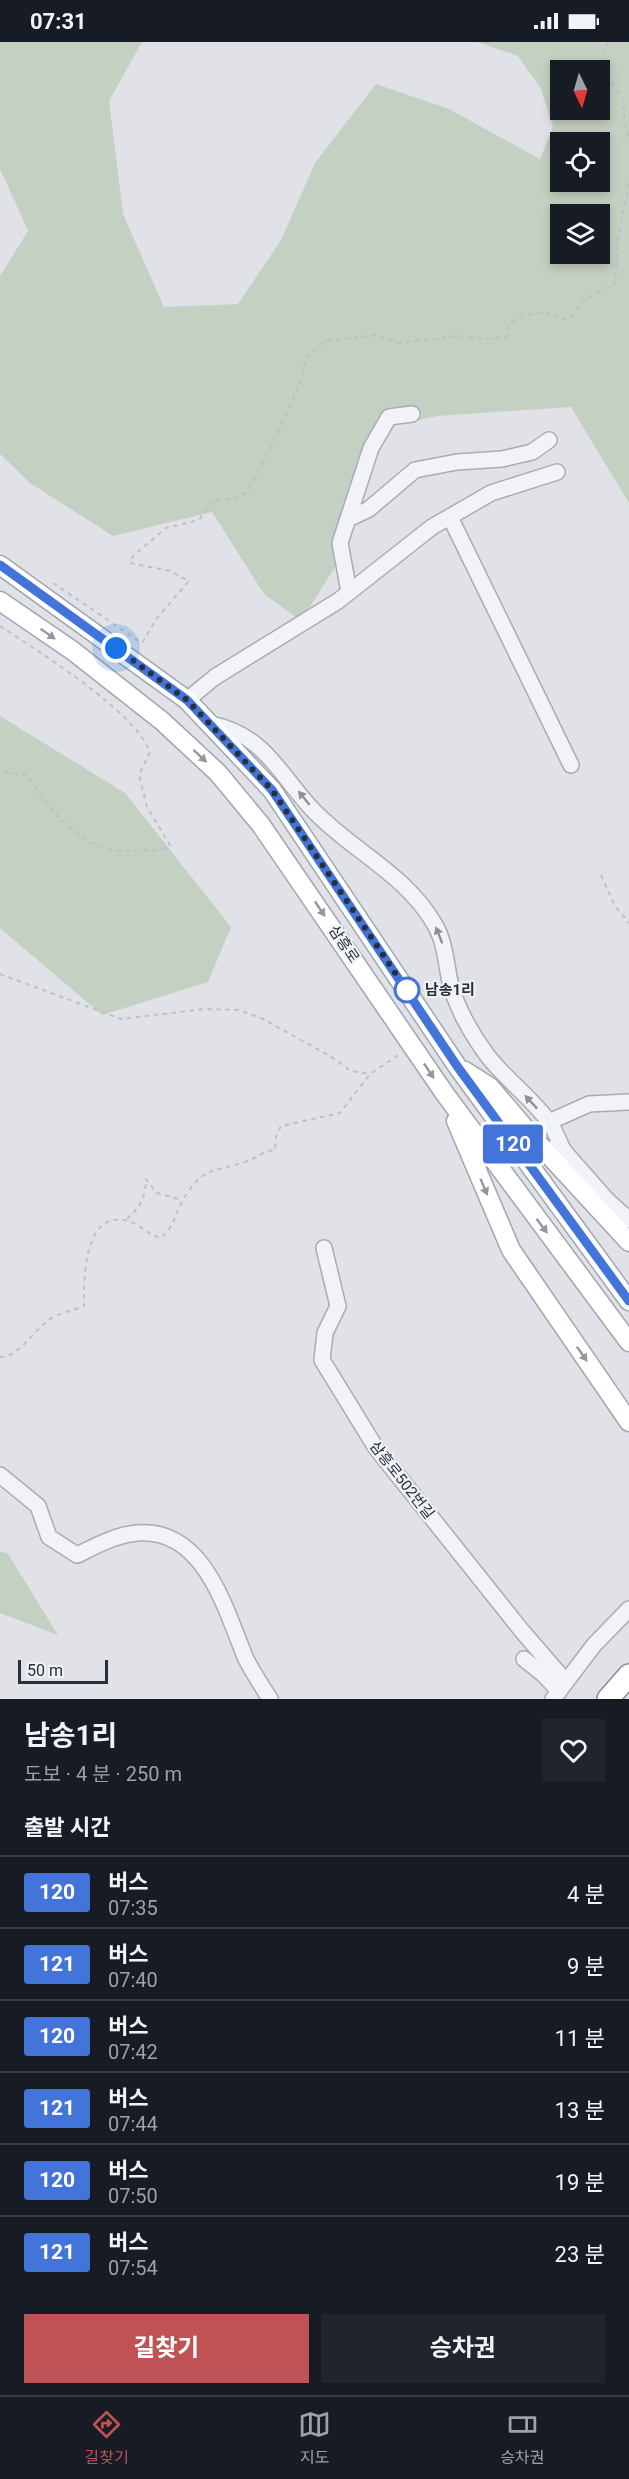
<!DOCTYPE html>
<html lang="ko">
<meta charset="utf-8">
<style>
body{margin:0;font-family:Roboto,"Noto Sans KR",sans-serif;background:#20242c;color:#f1f3f6;height:100vh;display:flex;flex-direction:column;font-size:22px;white-space:nowrap}
*{box-sizing:border-box;margin:0}
p{font-size:20px;color:#9ea1a6}
.icon{flex:none;width:33px;height:33px;fill:none;stroke:currentColor;stroke-width:2;stroke-linecap:round;stroke-linejoin:round}
.map{position:relative;height:1657px;overflow:hidden}
.details{display:flex;flex-direction:column;background:#171b24;flex:1}
.details>*{flex:none}
.badge{padding:0 12px;border-radius:4px;font-size:21px;line-height:39px}
.needle{width:39px;rotate:175deg}
.buttons{position:absolute;left:550px;top:18px;display:grid;gap:12px}
.buttons a{display:grid;place-items:center;width:60px;height:60px;border-radius:0px;background:#171b24;box-shadow:0 3px 9px #0003;font-size:30px}
.scale{position:absolute;left:18px;bottom:15px;width:90px;box-sizing:border-box;padding-left:6px;border:3px solid #2a2f3c;border-top:0;font-size:16px;line-height:21px;white-space:nowrap;color:#2a2f3c;-webkit-text-stroke:4px #eff1f5;paint-order:stroke}
.you{position:absolute;width:30px;height:30px;margin:-15px;border:4px solid #fff;border-radius:50%;background:#1a73e8;box-shadow:0 0 0 9px #1a73e833}
.map>.badge{position:absolute;translate:-50% -50%;box-shadow:0 0 0 3px #fff}
h2{padding:0 24px;font-size:22px;line-height:54px}
.round{display:grid;place-items:center;flex:none;width:63px;height:63px;border-radius:0px;background:#20242c}
.headline{display:flex;align-items:center;justify-content:space-between;height:102px;padding:0 24px}
h1{font-size:28px;font-weight:700;line-height:45px}
.button{display:flex;gap:12px;margin-top:auto;padding:12px 24px}
.button a{flex:1;height:69px;border-radius:0px;background:#be5255;color:#fff;font-size:24px;font-weight:700;line-height:69px;text-align:center}
.button a+a{background:#20242c;color:#f1f3f6}
ul{padding:0;list-style:none}
li{display:flex;align-items:center;gap:18px;height:72px;padding:0 24px;border-top:2px solid #363941}
li div{flex:1}
li b{display:block;font-size:22px}
li em{font-style:normal}
li .badge{min-width:66px;font-weight:700;text-align:center}
.status{display:flex;justify-content:space-between;align-items:center;height:42px;padding:0 30px;background:#171b24;direction:ltr}
.status svg{height:16px;fill:currentColor}
.tab-bar{display:flex;justify-content:space-around;align-items:center;height:84px;border-top:2px solid #363941;background:#171b24;font-size:16px;color:#9ea1a6}
.tab-bar a{display:grid;justify-items:center;gap:3px}
.tab-bar .on{color:#be5255}
.map>svg:first-child{display:block}
.green{fill:#c4d0c2;fill-rule:evenodd}
.lines{fill:none;stroke-linecap:round;stroke-linejoin:round}
.minor-casing{stroke:#a9acb4;stroke-width:18}
.major-casing{stroke:#a0a5b1;stroke-width:21}
.highway-casing{stroke:#898e9c;stroke-width:24}
.path{stroke:#bec0c6;stroke-width:2;stroke-dasharray:4.5 4.5;stroke-linecap:butt}
.minor{stroke:#f2f3f6;stroke-width:15}
.major{stroke:#fff;stroke-width:18}
.highway{stroke:#fff;stroke-width:21}
.oneway{fill:#94979e}
.oneway2{fill:#8e9199}
.line-casing{stroke:#fff;stroke-width:14}
.line{stroke:#4374d9;stroke-width:9}
.walk{stroke:#2a2f3c;stroke-width:6;stroke-dasharray:0 10.8}
.stop-dot{fill:#fff;stroke:#4374d9;stroke-width:3}
.labels{text-anchor:middle;dominant-baseline:central;stroke-width:4.5;stroke-linejoin:round;paint-order:stroke}
.street-label{font-size:15px;fill:#2a2f3c;stroke:#eff1f5}
.stop-label{font-size:15px;font-weight:bold;fill:#2a2f3c;stroke:#eff1f5;text-anchor:start}
</style>
<div class="status"><b>07:31</b><svg viewBox="0 0 49 12"><path d="M0 12V9h3v3zM5 12V6h3v6zM10 12V3h3v9zM15 12V0h3v12zM26 1h20v11H26zM47 4h2v5h-2z"/></svg></div>
<div class="map">
<svg width="629" height="1657" viewBox="0 0 629 1657">
<rect width="100%" height="100%" fill="#e0e2e7"/>
<g class="green">
<path d="M0,0H142L109,59L123,172L164,265L238,262L281,198L315,121L376,42L449,67L540,117L553,85L541,47L518,14L477,0H629V461L571,365L437,374L383,386L342,514L301,579L264,552L212,470L113,494L30,441L0,412V234L28,189L0,127ZM561,28H600V68H561ZM561,100H600V140H561ZM561,172H600V212H561Z"/>
<polygon points="0,674 125,751 231,885 208,940 102,973 0,886"/>
<polygon points="0,1509 8,1512 58,1593 0,1571"/>
</g>
<g class="lines">
<g class="minor-casing">
<g id="minor">
<polyline points="450,475 571,723"/>
<polyline points="348,477 369,467 415,428 457,420 502,417 532,410 549,398"/>
<polyline points="349,550 340,501 371,406 389,375 412,372"/>
<polyline points="187,658 215,635 338,559 432,485 491,451 557,430"/>
<path d="M211,682C265,693 279,732 313,768C352,809 406,832 435,883C445,900 446,921 450,940C456,965 472,993 487,1013C505,1037 531,1055 549,1080C555,1088 559,1099 563,1108"/>
<polyline points="549,1080 589,1062 629,1060"/>
<polyline points="555,1105 563,1108 607,1158 629,1178"/>
<polyline points="324,1206 338,1264 325,1291 322,1318 376,1406 522,1589 566,1640"/>
<path d="M0,1433L38,1464L49,1495L77,1513C96,1504 115,1493 137,1491C205,1485 226,1570 246,1617C253,1631 262,1644 270,1657"/>
<polyline points="524,1617 544,1633 559,1649"/>
<polyline points="553,1657 594,1603 629,1567"/>
</g>
</g>
<g class="major-casing">
<g id="major">
<polyline points="0,523 187,658 272,748 457,1024 629,1259"/>
<polyline points="0,559 73,609 162,679 218,731 261,783 445,1052 629,1300"/>
<polyline points="465,1029 490,1045 535,1098 629,1200"/>
<polyline points="456,1079 511,1208 629,1380"/>
</g>
</g>
<g class="highway-casing">
<polyline id="highway" points="608,1657 629,1633"/>
</g>
<g class="path">
<polyline points="608,0 600,23 623,56 624,75 629,97"/>
<path d="M53,541L142,601L157,576L189,539L170,529L130,521L133,514L166,486L199,478L212,459L237,456L246,451L271,405L302,337L305,318L324,299L376,293L397,301L459,294L488,297L506,295L509,282C526,271 544,266 562,278L572,274L583,259L615,241L618,195L629,141"/>
<path d="M0,584C39,610 135,669 150,710L139,733L147,765L170,803C160,810 151,808 139,808C128,809 116,810 106,806C71,795 45,763 28,733L0,730"/>
<polyline points="601,833 615,864 629,881"/>
<polyline points="0,932 121,977 204,967 239,968 263,977 330,1014 351,1029 370,1032"/>
<path d="M127,1177C141,1164 145,1157 146,1137L157,1151L182,1158"/>
<path d="M0,1315C21,1315 35,1285 52,1276C61,1271 74,1268 84,1264C84,1239 83,1171 124,1178C138,1180 147,1193 161,1196C175,1184 175,1170 184,1156C205,1123 212,1131 245,1120C255,1117 263,1109 275,1108L276,1094L281,1084L340,1071L370,1032L400,1012"/>
</g>
<use href="#minor" class="minor"/>
<use href="#major" class="major"/>
<use href="#highway" class="highway"/>
</g>
<defs><path id="oneway-solid" d="M-6-.8H1V-3.2L6.5 0L1 3.2V.8H-6Z" transform="scale(1.5)"/></defs>
<g class="oneway">
<use href="#oneway-solid" transform="translate(48 592) rotate(35)"/>
<use href="#oneway-solid" transform="translate(200 714) rotate(43)"/>
<use href="#oneway-solid" transform="translate(320 867) rotate(56)"/>
<use href="#oneway-solid" transform="translate(429 1029) rotate(56)"/>
<use href="#oneway-solid" transform="translate(484 1145) rotate(67)"/>
<use href="#oneway-solid" transform="translate(542 1184) rotate(53)"/>
<use href="#oneway-solid" transform="translate(582 1312) rotate(55)"/>
</g>
<g class="oneway2">
<use href="#oneway-solid" transform="translate(304 756) rotate(-129)"/>
<use href="#oneway-solid" transform="translate(439 893) rotate(-111)"/>
<use href="#oneway-solid" transform="translate(531 1060) rotate(-133)"/>
</g>
<g class="lines">
<g class="line-casing">
<polyline id="line" points="0,523 187,658 272,748 457,1024 629,1259"/>
</g>
<use href="#line" class="line"/>
<polyline class="walk" points="116,606 187,658 272,748 408,950 407,948"/>
</g>
<circle class="stop-dot" cx="407" cy="948" r="12"/>
<g class="labels">
<g class="street-label">
<text transform="translate(344 902) rotate(56)">삼흥로</text>
<text transform="translate(402 1438) rotate(52)">삼흥로502번길</text>
</g>
<g class="stop-label">
<text x="425" y="948">남송1리</text>
</g>
</g>
</svg>
<div class="buttons">
<a><svg class="needle" viewBox="-14 -14 28 28"><path d="M0-13l5 13h-10z" fill="#e53935"/><path d="M0 13l5-13h-10z" fill="#9ea1a6"/></svg></a>
<a><svg class="icon" aria-label="locate" viewBox="0 0 24 24"><circle cx="12" cy="12" r="6"/><path d="M12 2v4M12 18v4M2 12h4M18 12h4"/></svg></a>
<a><svg class="icon" aria-label="layers" viewBox="0 0 24 24"><path d="M12 4l9 5-9 5-9-5zM3 14l9 5 9-5"/></svg></a>
</div>
<div class="scale">50 m</div>
<div class="you" style="left:116px;top:606px"></div>
<b class="badge" style="left:513px;top:1102px;background:#4374d9;color:#fff">120</b>
</div>
<section class="details">
<div class="headline"><div><h1>남송1리</h1><p>도보 · 4 분 · 250 m</p></div><a class="round"><svg class="icon" aria-label="heart" viewBox="0 0 24 24"><path d="M12 20l-8-8c-3-5 5-10 8-4 3-6 11-1 8 4z"/></svg></a></div>
<h2>출발 시간</h2>
<ul>
<li><span class="badge" style="background:#4374d9;color:#fff">120</span><div><b>버스</b><p>07:35</p></div><em>4 분</em></li>
<li><span class="badge" style="background:#4374d9;color:#fff">121</span><div><b>버스</b><p>07:40</p></div><em>9 분</em></li>
<li><span class="badge" style="background:#4374d9;color:#fff">120</span><div><b>버스</b><p>07:42</p></div><em>11 분</em></li>
<li><span class="badge" style="background:#4374d9;color:#fff">121</span><div><b>버스</b><p>07:44</p></div><em>13 분</em></li>
<li><span class="badge" style="background:#4374d9;color:#fff">120</span><div><b>버스</b><p>07:50</p></div><em>19 분</em></li>
<li><span class="badge" style="background:#4374d9;color:#fff">121</span><div><b>버스</b><p>07:54</p></div><em>23 분</em></li>
</ul>
<div class="button"><a>길찾기</a><a>승차권</a></div>
</section>
<nav class="tab-bar">
<a class="on"><svg class="icon" aria-label="directions" viewBox="0 0 24 24"><path d="M12 3l9 9-9 9-9-9zM9 14v-3h6M13 9l2 2-2 2"/></svg>길찾기</a>
<a><svg class="icon" aria-label="map" viewBox="0 0 24 24"><path d="M3 6l6-2 6 2 6-2v14l-6 2-6-2-6 2zM9 4v14M15 6v14"/></svg>지도</a>
<a><svg class="icon" aria-label="tickets" viewBox="0 0 24 24"><path d="M3 7h18v10H3zM15 7v10"/></svg>승차권</a>
</nav>
